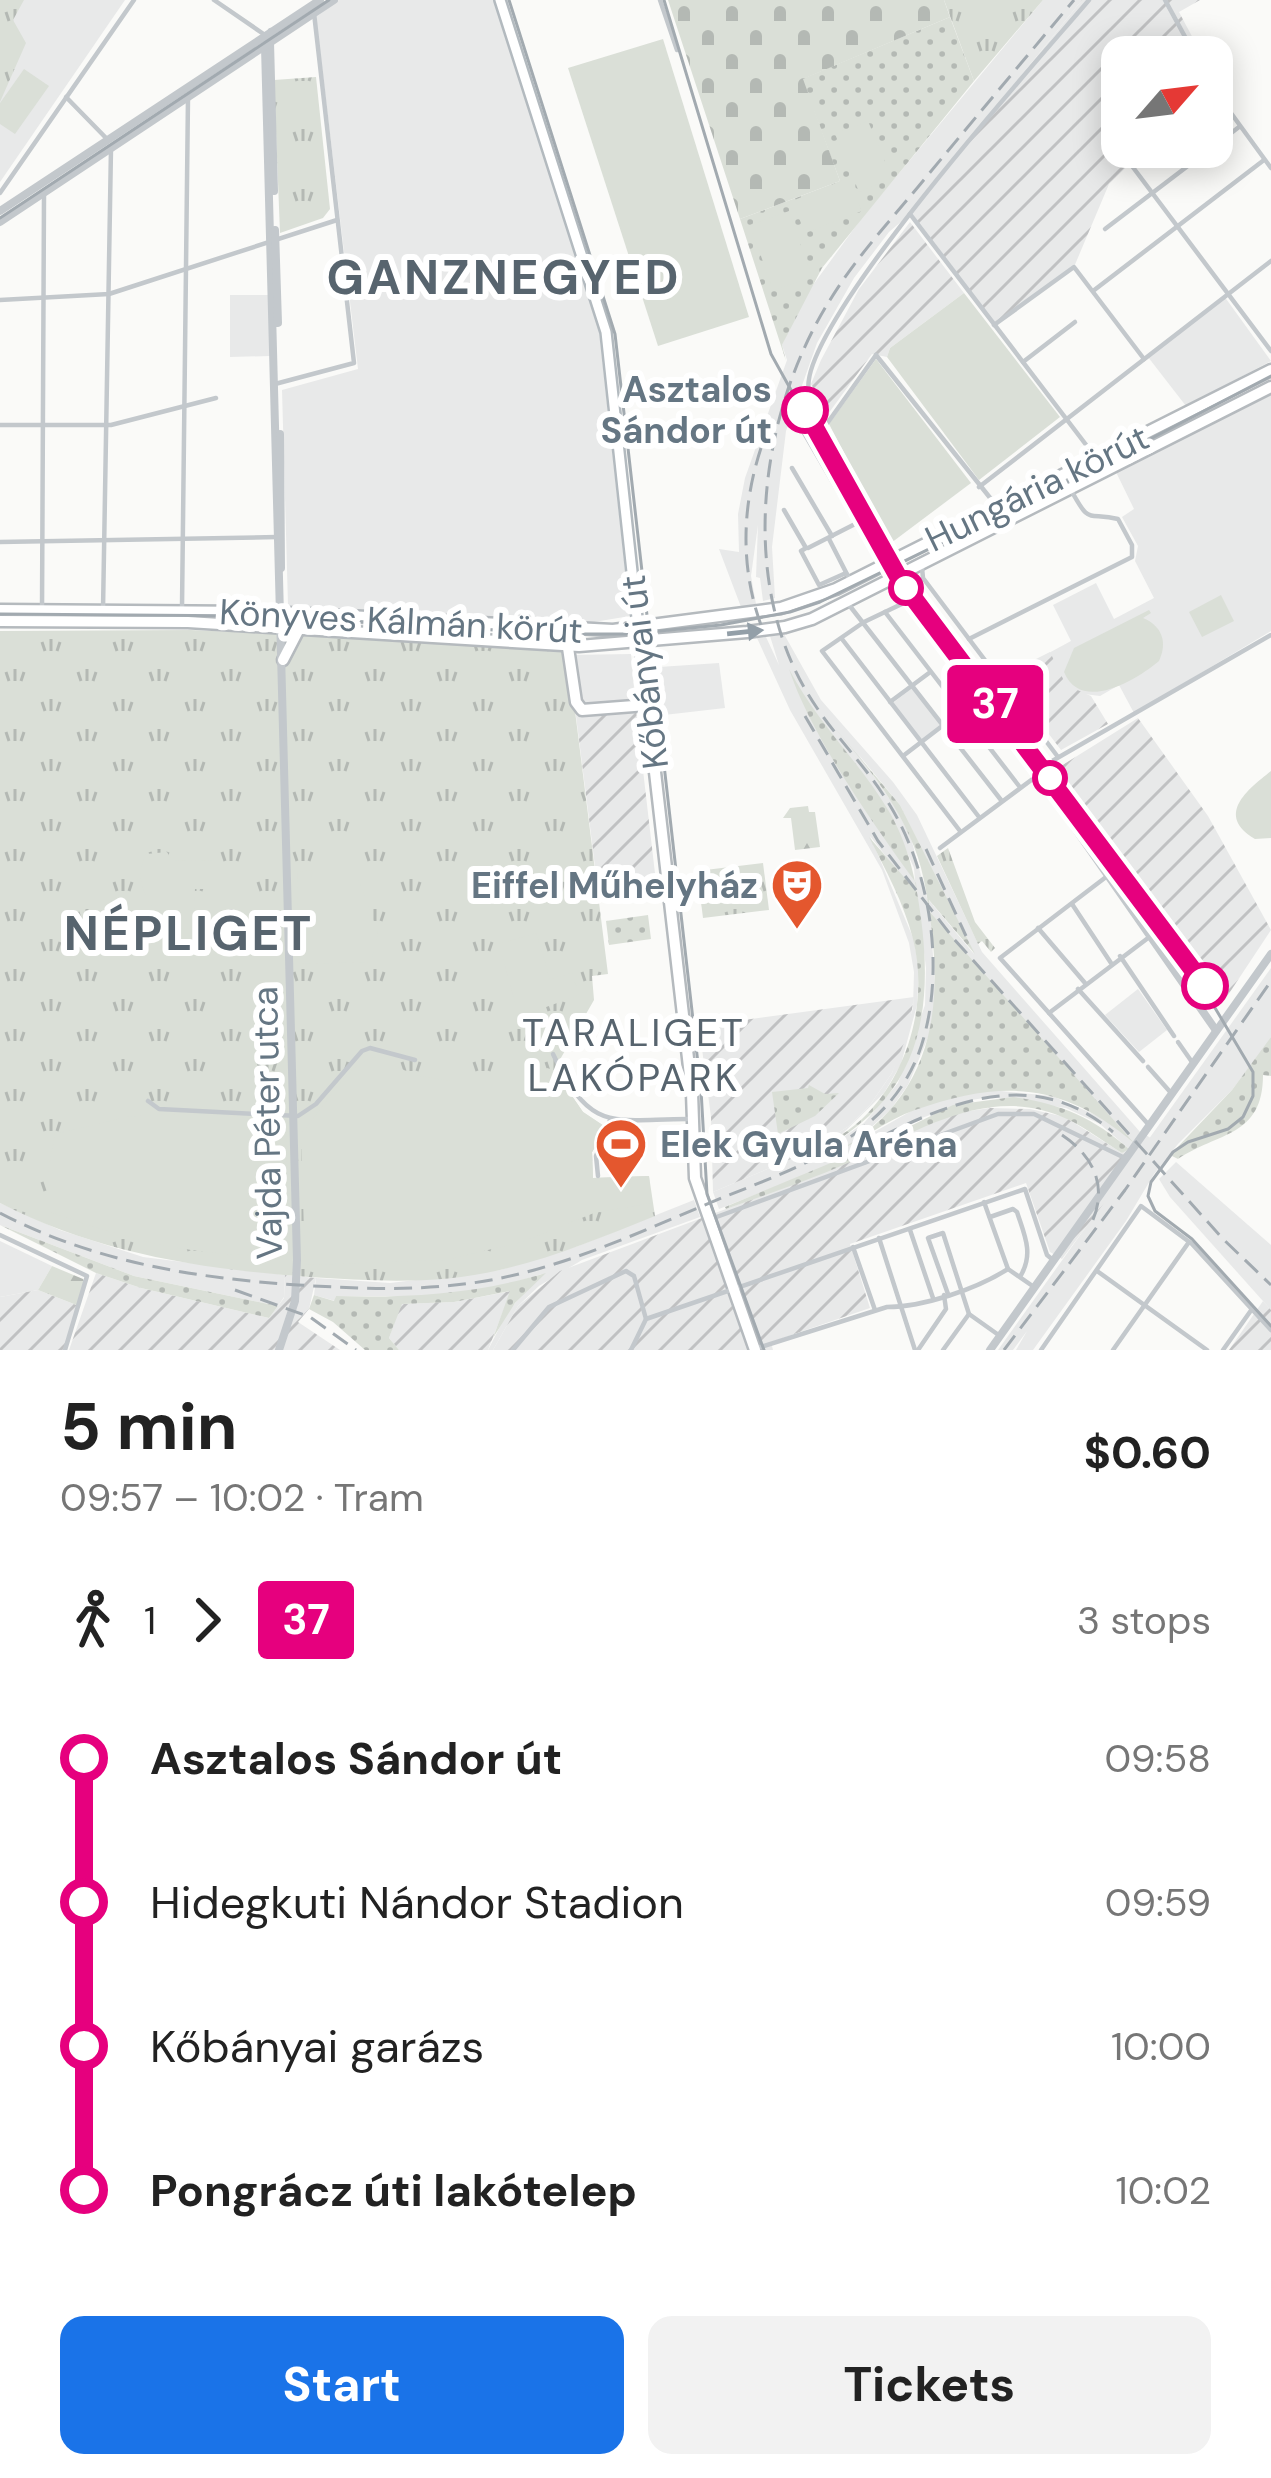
<!DOCTYPE html>
<meta charset="utf-8">
<style>
body{margin:0;font-family:"DM Sans",sans-serif;background:#f2f2f2;color:#222;height:100vh;display:flex;flex-direction:column;font-size:45px;white-space:nowrap}
*{box-sizing:border-box;margin:0}
p{font-size:39px;color:#767676}
.icon{flex:none;width:66px;height:66px;fill:none;stroke:currentColor;stroke-width:2;stroke-linecap:round;stroke-linejoin:round}
.map{position:relative;height:1350px;overflow:hidden}
.side{display:flex;flex-direction:column;background:#fff;flex:1}
.side>*{flex:none}
.badge{padding:0 24px;border-radius:9px;font-size:42px;line-height:78px}
.needle{width:78px;rotate:62deg}
.controls{position:absolute;left:1101px;top:36px;display:grid;gap:24px}
.controls a{display:grid;place-items:center;width:132px;height:132px;border-radius:24px;background:#fff;box-shadow:0 6px 30px #0003;font-size:60px}
.map>.badge{position:absolute;translate:-50% -50%;box-shadow:0 0 0 6px #fff}
.legs{display:flex;align-items:center;gap:18px;height:132px;padding:0 60px;font-size:39px}
.legs p{margin-inline-start:auto}
.head{display:flex;align-items:center;justify-content:space-between;height:204px;padding:0 60px}
h1{font-size:66px;font-weight:700;line-height:90px}
.action{display:flex;gap:24px;margin-top:auto;padding:24px 60px}
.action a{flex:1;height:138px;border-radius:24px;background:#1a73e8;color:#fff;font-size:48px;font-weight:700;line-height:138px;text-align:center}
.action a+a{background:#f2f2f2;color:#222}
ul{padding:0 60px;list-style:none}
li{display:flex;align-items:center;gap:42px;height:144px;font-size:45px}
li i{display:grid;place-items:center;width:18px;height:100%;margin:0 15px;background:currentColor}
li i::after{content:'';width:30px;height:30px;margin:-15px;border:9px solid;border-radius:50%;background:#fff}
li p{margin-inline-start:auto}
li:first-child i{background:linear-gradient(#0000 50%,currentColor 0)}
li:last-child i{background:linear-gradient(currentColor 50%,#0000 0)}
.map>svg:first-child{display:block}
.built{fill:#e8e9e9;fill-rule:evenodd}
.industrial{fill:url(#industrial-furrows)}
.grass{fill:url(#grass-dots)}
.forest{fill:url(#forest-firs)}
.cemetery{fill:url(#cemetery-stones)}
.park{fill:url(#park-tufts)}
.pitch{fill:#dadfd7}
.lines{fill:none;stroke-linecap:round;stroke-linejoin:round}
.secondary-casing{stroke:#b3babf;stroke-width:14}
.primary-casing{stroke:#b5babe;stroke-width:15}
.minor{stroke:#c3c8cc;stroke-width:4.5}
.tertiary{stroke:#c3c8cc;stroke-width:8}
.secondary{stroke:#fff;stroke-width:9}
.primary{stroke:#fff;stroke-width:10}
.tram{stroke:#a2aab0;stroke-width:3}
.rail{stroke:#a2aab0;stroke-width:3;stroke-dasharray:18 9;stroke-linecap:butt}
.oneway{fill:#939fa8}
.line-1-casing{stroke:#fff;stroke-width:27}
.line-1{stroke:#e6007e;stroke-width:18}
.stop-1-dot{fill:#fff;stroke:#e6007e;stroke-width:6}
.labels{text-anchor:middle;dominant-baseline:central;stroke-width:12;stroke-linejoin:round;paint-order:stroke}
.stop-label{font-size:36px;font-weight:bold;fill:#657683;stroke:#fff;text-anchor:end}
.street-label{font-size:36px;fill:#657683;stroke:#fff}
.poi-label{font-size:36px;font-weight:bold;fill:#657683;stroke:#fff;text-anchor:end}
.neighbourhood-label{font-size:39px;letter-spacing:3px;fill:#57646e;stroke:#fff}
.district-label{font-size:48px;font-weight:bold;letter-spacing:3px;fill:#57646e;stroke:#fff}
</style>
<div class="map">
<svg width="1271" height="1350" viewBox="0 0 1271 1350">
<defs>
<pattern id="industrial-furrows" width="10" height="10" patternUnits="userSpaceOnUse" patternTransform="scale(3)"><rect width="10" height="10" fill="#e8e9e9"/><path d="M-1 1l2-2M0 10L10 0M9 11l2-2" fill="none" stroke="#c0c1c2"/></pattern>
<pattern id="grass-dots" width="8" height="8" patternUnits="userSpaceOnUse" patternTransform="scale(3)"><rect width="8" height="8" fill="#dadfd7"/><path d="M2 2h.1M6 6h.1" fill="none" stroke="#b4b9b4" stroke-width="1.8" stroke-linecap="round"/></pattern>
<pattern id="forest-firs" width="22" height="20" patternUnits="userSpaceOnUse" patternTransform="scale(3)"><rect width="22" height="20" fill="#dadfd7"/><path d="M5 1l3.5 6h-7zM16 11l3.5 6h-7z" fill="#b4b9b4"/></pattern>
<pattern id="cemetery-stones" width="16" height="16" patternUnits="userSpaceOnUse" patternTransform="scale(3)"><rect width="16" height="16" fill="#dadfd7"/><path d="M2 7V4a2 2 0 0 1 4 0v3zM10 15v-3a2 2 0 0 1 4 0v3z" fill="#b4b9b4"/></pattern>
<pattern id="park-tufts" width="24" height="20" patternUnits="userSpaceOnUse" patternTransform="scale(3)"><rect width="24" height="20" fill="#dadfd7"/><path d="M3 7l-1-3M5 7V3M7 7l1-3M15 17l-1-3M17 17v-4M19 17l1-3" fill="none" stroke="#b4b9b4"/></pattern>
</defs>
<rect width="100%" height="100%" fill="#fafaf8"/>
<g class="built">
<polygon points="0,0 125,0 0,182"/>
<polygon points="339,0 494,0 598,321 630,616 582,624 288,605 282,390 358,369 316,17"/>
<polygon points="1043,0 1082,0 910,214 889,232 854,278 817,343 786,431 772,547 775,598 763,601 760,578 756,577 758,525 751,576 756,604 741,607 719,549 739,552 738,514 745,478 787,360 782,345 805,296 861,219"/>
<polygon points="230,295 269,295 270,356 230,357"/>
<polygon points="1224,296 1271,361 1186,406 1148,357"/>
<polygon points="1271,395 1271,631 1134,713 1119,685 1100,696 1076,693 1034,661 1071,641 1053,605 1096,583 1114,619 1154,598 1135,561 1138,546 1122,517 1134,509 1116,472"/>
<path d="M784,634L821,700L893,782L917,815L982,952L1141,1133L1129,1149L1100,1124L1066,1108L991,1097L971,1100L919,1119L835,1163L719,1209L713,1192L810,1151L849,1126L870,1105L892,1073L913,1008L914,972L909,943L882,870L790,710L757,638L766,637L779,665L770,636ZM792,678L822,726L889,812L914,868L915,881L865,809ZM858,754L900,805L974,954L927,898L911,838L896,808ZM870,836L917,896L926,968L925,1005L898,1083L864,1123L829,1147L884,1093L901,1064L917,1005L919,970L914,940ZM930,912L970,960L1124,1134L1105,1119L1052,1096L991,1090L951,1097L913,1110L853,1144L891,1109L908,1085L930,1033L936,1000Z"/>
<polygon points="631,654 636,710 576,716 568,655"/>
<polygon points="719,663 725,708 664,715 659,667"/>
<polygon points="912,688 941,725 921,741 893,703"/>
<polygon points="1271,968 1271,1037 1267,1044 1232,1090 1178,1144 1154,1174 1126,1221 1033,1350 1016,1350 1027,1331 1013,1350 998,1350"/>
<polygon points="1138,989 1167,1030 1139,1052 1105,1015"/>
<polygon points="1176,1162 1271,1245 1271,1310 1170,1197 1159,1179"/>
<polygon points="694,1200 700,1217 582,1260 539,1286 518,1306 493,1350 488,1350 508,1311 542,1274 502,1286 433,1296 336,1296 335,1301 314,1295 316,1278 390,1283 500,1270 578,1246"/>
<polygon points="0,1203 60,1230 143,1257 285,1275 284,1297 278,1306 134,1276 0,1225"/>
<polygon points="0,1241 52,1266 38,1290 0,1297"/>
</g>
<g class="industrial">
<polygon points="1082,0 1200,0 1179,12 1203,57 1122,57 1122,147 1147,147 1109,184 1074,267 994,325 910,214"/>
<polygon points="910,222 964,293 890,348 887,357 872,354 828,414 811,384 821,360 859,289"/>
<polygon points="1050,652 1066,685 1091,696 1108,724 1061,750 1004,675"/>
<polygon points="636,710 656,882 598,890 576,716"/>
<polygon points="1138,718 1208,816 1271,930 1226,998 1053,771"/>
<polygon points="914,997 908,1033 892,1073 870,1105 849,1126 810,1151 713,1192 711,1117 699,1026"/>
<polygon points="990,1108 1030,1109 1065,1117 1122,1153 1143,1133 1152,1139 1062,1259 1050,1252 1026,1183 850,1244 870,1308 771,1342 773,1350 493,1350 518,1306 560,1271 817,1175 921,1125 955,1113"/>
<polygon points="96,1273 141,1288 269,1318 284,1298 285,1275 316,1278 309,1309 298,1322 340,1350 69,1350"/>
<polygon points="38,1290 79,1306 63,1350 0,1350 0,1297"/>
<polygon points="511,1291 488,1350 399,1350 389,1338 401,1304 454,1302"/>
<polygon points="1263,1301 1271,1310 1271,1350 1229,1350"/>
</g>
<g class="grass">
<polygon points="950,17 974,81 822,268 782,345 786,361 740,219 840,181 802,79"/>
<path d="M789,669C817,723 860,762 890,813C909,847 916,880 921,918C936,1032 910,1110 801,1160C819,1147 844,1136 862,1119C908,1075 929,1002 913,939C904,903 885,869 869,837L917,892L916,883C874,825 811,736 789,669Z"/>
<path d="M829,721L900,805L975,954L929,900V911L1134,1143C1061,1081 1002,1080 915,1110C886,1120 859,1142 831,1155C925,1105 944,1024 931,925C927,894 923,864 909,835C890,792 859,757 829,721Z"/>
<polygon points="648,915 651,939 609,945 606,921"/>
<path d="M1271,1037V1076L1263,1075C1263,1137 1218,1132 1178,1159L1170,1155L1232,1090Z"/>
<polygon points="809,1085 825,1094 839,1093 815,1116 778,1134 772,1092 808,1088"/>
<path d="M1013,1097C1060,1103 1094,1118 1129,1149L1122,1153C1104,1142 1086,1128 1067,1119C996,1085 927,1125 865,1155C820,1177 773,1192 726,1209L725,1207L862,1150L953,1105Z"/>
<polygon points="0,1225 134,1276 278,1306 269,1318 141,1288 96,1273"/>
<path d="M546,1273L515,1303L493,1338L510,1291L454,1302L402,1304L389,1338L399,1350H365L333,1322L309,1309L314,1295L334,1301L336,1296C408,1298 476,1294 546,1273Z"/>
</g>
<g class="forest">
<polygon points="808,806 809,812 815,812 820,847 795,850 791,818 783,818 790,808"/>
<polygon points="52,1266 83,1279 86,1285 79,1306 38,1290"/>
</g>
<polygon class="cemetery" points="668,0 944,0 950,17 803,79 840,181 740,219"/>
<g class="park">
<polygon points="0,0 24,0 13,20 26,43 0,102"/>
<polygon points="944,0 1043,0 974,81"/>
<polygon points="316,77 330,209 323,218 280,233 274,80"/>
<path d="M191,630L540,646L562,649L568,655L608,974L592,976L594,1000L554,1070L583,1112L607,1128L592,1152L593,1178L649,1176L655,1216C605,1236 553,1258 500,1270C436,1285 373,1281 309,1277C200,1269 98,1253 0,1203V631Z"/>
<polygon points="948,848 975,922 995,948 991,952 982,941 978,944 937,856"/>
<polygon points="763,863 769,910 703,918 697,871"/>
</g>
<g class="pitch">
<polygon points="663,39 749,317 658,346 568,68"/>
<polygon points="24,69 49,86 15,134 0,124 0,103"/>
<polygon points="868,121 892,178 859,192 835,134"/>
<polygon points="848,178 862,211 805,233 792,201"/>
<polygon points="789,211 812,277 773,290 750,225"/>
<polygon points="964,293 1060,417 979,480 887,357 890,348"/>
<polygon points="876,359 971,483 891,543 829,424"/>
<polygon points="1221,595 1234,621 1202,637 1189,612"/>
<path d="M1149,610L1151,613L1143,618C1162,626 1168,642 1159,661C1135,681 1081,713 1064,672L1074,648Z"/>
<path d="M1271,771V838L1255,839C1215,815 1247,790 1271,771Z"/>
<path d="M167,852L172,860L215,861V889H195L193,929L168,927C149,903 132,884 146,854Z"/>
<polygon points="315,870 355,870 378,933 371,962 299,964 297,872"/>
<polygon points="536,933 550,979 572,973 579,995 519,1017 499,944"/>
<path d="M378,1057L414,1075L450,1081H520L547,1068L554,1070L583,1112L607,1128L592,1152L593,1178L649,1176L651,1203L594,1213L522,1242L446,1260L305,1265L301,1133C321,1114 349,1058 378,1057Z"/>
<path d="M127,1117C158,1114 265,1109 286,1132L290,1255C201,1259 131,1241 48,1211V1172L55,1134Z"/>
</g>
<g class="lines">
<g class="secondary-casing">
<polyline id="secondary" points="500,0 606,332 638,627"/>
</g>
<g class="primary-casing">
<g id="primary">
<polyline points="0,610 272,612 613,630 781,608 836,589 1271,370"/>
<polyline points="0,621 188,622 579,646 747,632 785,627 812,619 1271,387"/>
<polyline points="567,641 576,702 582,710 647,705"/>
<polyline points="640,642 692,1093 695,1178 755,1350"/>
<polyline points="283,660 299,629"/>
</g>
</g>
<g class="minor">
<polyline points="214,0 265,35"/>
<polyline points="660,0 677,50"/>
<polyline points="1165,0 1196,57"/>
<polyline points="1212,87 1271,168"/>
<polyline points="66,97 108,140"/>
<polyline points="1149,147 1132,161 1132,166 1271,351"/>
<polyline points="0,193 134,0"/>
<polyline points="910,214 1103,467"/>
<polyline points="1105,229 1239,127"/>
<polyline points="1093,291 1264,160"/>
<polyline points="0,300 109,294 337,220"/>
<polyline points="994,325 1074,267 1144,359"/>
<polyline points="1023,362 1075,322"/>
<polyline points="275,384 354,363 314,13 310,6"/>
<polyline points="0,425 111,425 216,398"/>
<polyline points="826,425 876,355 995,504"/>
<polyline points="800,426 881,565 908,601 864,622 822,651 960,831"/>
<polyline points="792,468 832,536"/>
<polyline points="979,487 1271,261"/>
<polyline points="784,510 806,548 801,551 819,585 846,573"/>
<polyline points="829,539 851,582"/>
<polyline points="0,542 277,537"/>
<polyline points="808,548 857,523"/>
<polyline points="922,568 923,578 1058,757"/>
<path d="M902,574L809,392C794,330 1040,58 1089,0"/>
<polyline points="846,601 1001,800"/>
<polyline points="182,607 188,97"/>
<polyline points="42,610 44,196"/>
<polyline points="103,610 111,148"/>
<polyline points="885,612 1019,786"/>
<polyline points="842,639 979,817"/>
<path d="M969,639L1132,557V545L1118,519C1086,512 1090,525 1071,490"/>
<polyline points="890,702 929,673"/>
<polyline points="903,756 980,697"/>
<polyline points="1047,764 1271,635"/>
<polyline points="940,848 1038,775"/>
<polyline points="1106,877 1000,958 1148,1124"/>
<polyline points="1072,904 1111,963"/>
<polyline points="1038,928 1085,983"/>
<polyline points="1120,956 1174,1036"/>
<polyline points="1078,989 1143,1061"/>
<polyline points="1049,1013 1152,935"/>
<polyline points="1178,1042 1192,1062"/>
<path d="M553,1054C592,1137 615,1118 693,1119"/>
<polyline points="1148,1067 1172,1094"/>
<polyline points="148,1101 159,1109 298,1116 316,1104 362,1051 370,1048 415,1060"/>
<polyline points="598,1176 596,1156 610,1120"/>
<polyline points="984,1202 1008,1269 1034,1287"/>
<path d="M990,1217L1013,1209L1017,1212C1024,1234 1034,1253 1021,1275"/>
<polyline points="711,1219 998,1114 1034,1114 1127,1159"/>
<polyline points="910,1230 933,1298"/>
<polyline points="0,1235 87,1276 65,1350"/>
<polyline points="879,1238 915,1350"/>
<polyline points="853,1247 875,1310"/>
<polyline points="1097,1271 1207,1350"/>
<polyline points="948,1294 928,1238 943,1233 969,1314 1000,1336"/>
<path d="M758,1348L887,1307C924,1307 976,1289 1008,1269"/>
<polyline points="513,1350 549,1307 626,1271 634,1276 646,1319"/>
<polyline points="631,1350 646,1319 1025,1189 1047,1255 1053,1260"/>
<polyline points="918,1350 946,1309 944,1295"/>
<polyline points="943,1350 969,1314"/>
<polyline points="1041,1350 1141,1206 1192,1244 1271,1330"/>
<polyline points="1113,1350 1189,1242"/>
<polyline points="1223,1350 1252,1309"/>
</g>
<g class="tertiary">
<polyline points="271,32 265,47 297,1260 295,1301 279,1350"/>
<polyline points="270,42 274,191"/>
<polyline points="0,211 320,0"/>
<polyline points="0,222 334,0"/>
<polyline points="275,230 278,323"/>
<polyline points="280,434 281,568"/>
<polyline points="902,574 1046,765 1038,773 1040,778 1215,1029"/>
<polyline points="990,1350 1271,954"/>
</g>
<use href="#secondary" class="secondary"/>
<use href="#primary" class="primary"/>
<g class="tram">
<polyline points="509,0 615,334 701,1090 707,1194 764,1350"/>
<polyline points="664,0 771,354 895,577 1189,964 1253,1072 1253,1096 1243,1117 1228,1129 1188,1142 1173,1152 1151,1182 1148,1196 1155,1211 1192,1239 1271,1326"/>
<polyline points="0,218 329,0"/>
<polyline points="0,614 272,616 557,634 629,634 721,625 790,612 820,602 1079,476 1271,376"/>
</g>
<g class="rail">
<path d="M761,448C742,506 740,567 761,625"/>
<polyline points="805,716 878,841 954,939 1223,1239 1271,1285"/>
<polyline points="926,849 966,936"/>
<path d="M1062,1135C1095,1157 1109,1189 1090,1226"/>
<path d="M857,1149C939,1107 1029,1061 1113,1132"/>
<path d="M0,1213C94,1262 194,1278 298,1285C365,1289 429,1292 496,1279C574,1264 651,1227 724,1197C810,1163 903,1130 926,1029C944,954 927,860 884,796C864,765 838,739 817,708C736,591 757,416 830,300C855,259 888,223 918,187C970,124 1022,62 1074,0"/>
<polyline points="235,1290 310,1317 356,1350"/>
<polyline points="1004,1350 1125,1190 1271,981"/>
</g>
</g>
<defs><path id="oneway-solid" d="M-6-.8H1V-3.2L6.5 0L1 3.2V.8H-6Z" transform="scale(3)"/></defs>
<use class="oneway" href="#oneway-solid" transform="translate(745 632) rotate(-6)"/>
<g class="lines">
<g class="line-1-casing">
<polyline id="line-1" points="805,410 900,580 1205,986"/>
</g>
<use href="#line-1" class="line-1"/>
</g>
<defs>
<g id="theatre-pin" transform="scale(2.7)"><path d="M0 17L-7.5 6A9.5 9.5 0 1 1 7.5 6Z" fill="#e4572e" stroke="#fff"/><path d="M-5-5.5Q0-4 5-5.5V0Q5 5 0 6Q-5 5-5 0ZM-3.3-2.5H-1v1.5H-3.3ZM1-2.5H3.3v1.5H1ZM-2.8 1Q0 5.5 2.8 1Z" fill="#fff"/></g>
<g id="stadium-pin" transform="scale(2.7)"><path d="M0 17L-7.5 6A9.5 9.5 0 1 1 7.5 6Z" fill="#e4572e" stroke="#fff"/><path d="M0-5a6.5 5 0 1 0 0 10a6.5 5 0 1 0 0-10ZM-3.5-1.8h7v3.6h-7Z" fill="#fff"/></g>
</defs>
<g fill-rule="evenodd">
<use href="#theatre-pin" x="797" y="885"/>
<use href="#stadium-pin" x="621" y="1144"/>
</g>
<g class="stop-1-dot">
<circle cx="805" cy="410" r="21"/>
<circle cx="906" cy="588" r="15"/>
<circle cx="1050" cy="778" r="15"/>
<circle cx="1205" cy="986" r="21"/>
</g>
<g class="labels">
<g class="stop-label">
<text x="772" y="389">Asztalos<tspan x="772" dy="41">Sándor út</tspan></text>
</g>
<g class="street-label">
<text transform="translate(1037 488) rotate(-26)">Hungária körút</text>
<text transform="translate(401 621) rotate(3)">Könyves Kálmán körút</text>
<text transform="translate(644 672) rotate(-97)">Kőbányai út</text>
<text transform="translate(267 1123) rotate(-91)">Vajda Péter utca</text>
</g>
<g class="poi-label">
<text x="758" y="885">Eiffel Műhelyház</text>
<text x="660" y="1144" text-anchor="start">Elek Gyula Aréna</text>
</g>
<g class="neighbourhood-label">
<text x="634" y="1032">TARALIGET<tspan x="634" dy="45">LAKÓPARK</tspan></text>
</g>
<g class="district-label">
<text x="504" y="277">GANZNEGYED</text>
<text x="189" y="933">NÉPLIGET</text>
</g>
</g>
</svg>
<div class="controls">
<a><svg class="needle" viewBox="-14 -14 28 28"><path d="M0-13l5 13h-10z" fill="#e53935"/><path d="M0 13l5-13h-10z" fill="#767676"/></svg></a>
</div>
<b class="badge" style="left:995px;top:704px;background:#e6007e;color:#fff">37</b>
</div>
<section class="side">
<div class="head"><div><h1>5 min</h1><p>09:57 – 10:02 · Tram</p></div><b>$0.60</b></div>
<div class="legs"><svg class="icon" aria-label="walk" viewBox="0 0 24 24"><circle cx="13" cy="4" r="2"/><path d="M13 8l-2 6 4 7M11 14l-3 7M7 12l3-4h3l4 4"/></svg>1<svg class="icon" aria-label="forward" viewBox="0 0 24 24"><path d="M9 5l7 7-7 7"/></svg><b class="badge" style="background:#e6007e;color:#fff">37</b><p>3 stops</p></div>
<ul>
<li><i style="color:#e6007e"></i><b>Asztalos Sándor út</b><p>09:58</p></li>
<li><i style="color:#e6007e"></i><span>Hidegkuti Nándor Stadion</span><p>09:59</p></li>
<li><i style="color:#e6007e"></i><span>Kőbányai garázs</span><p>10:00</p></li>
<li><i style="color:#e6007e"></i><b>Pongrácz úti lakótelep</b><p>10:02</p></li>
</ul>
<div class="action"><a>Start</a><a>Tickets</a></div>
</section>
